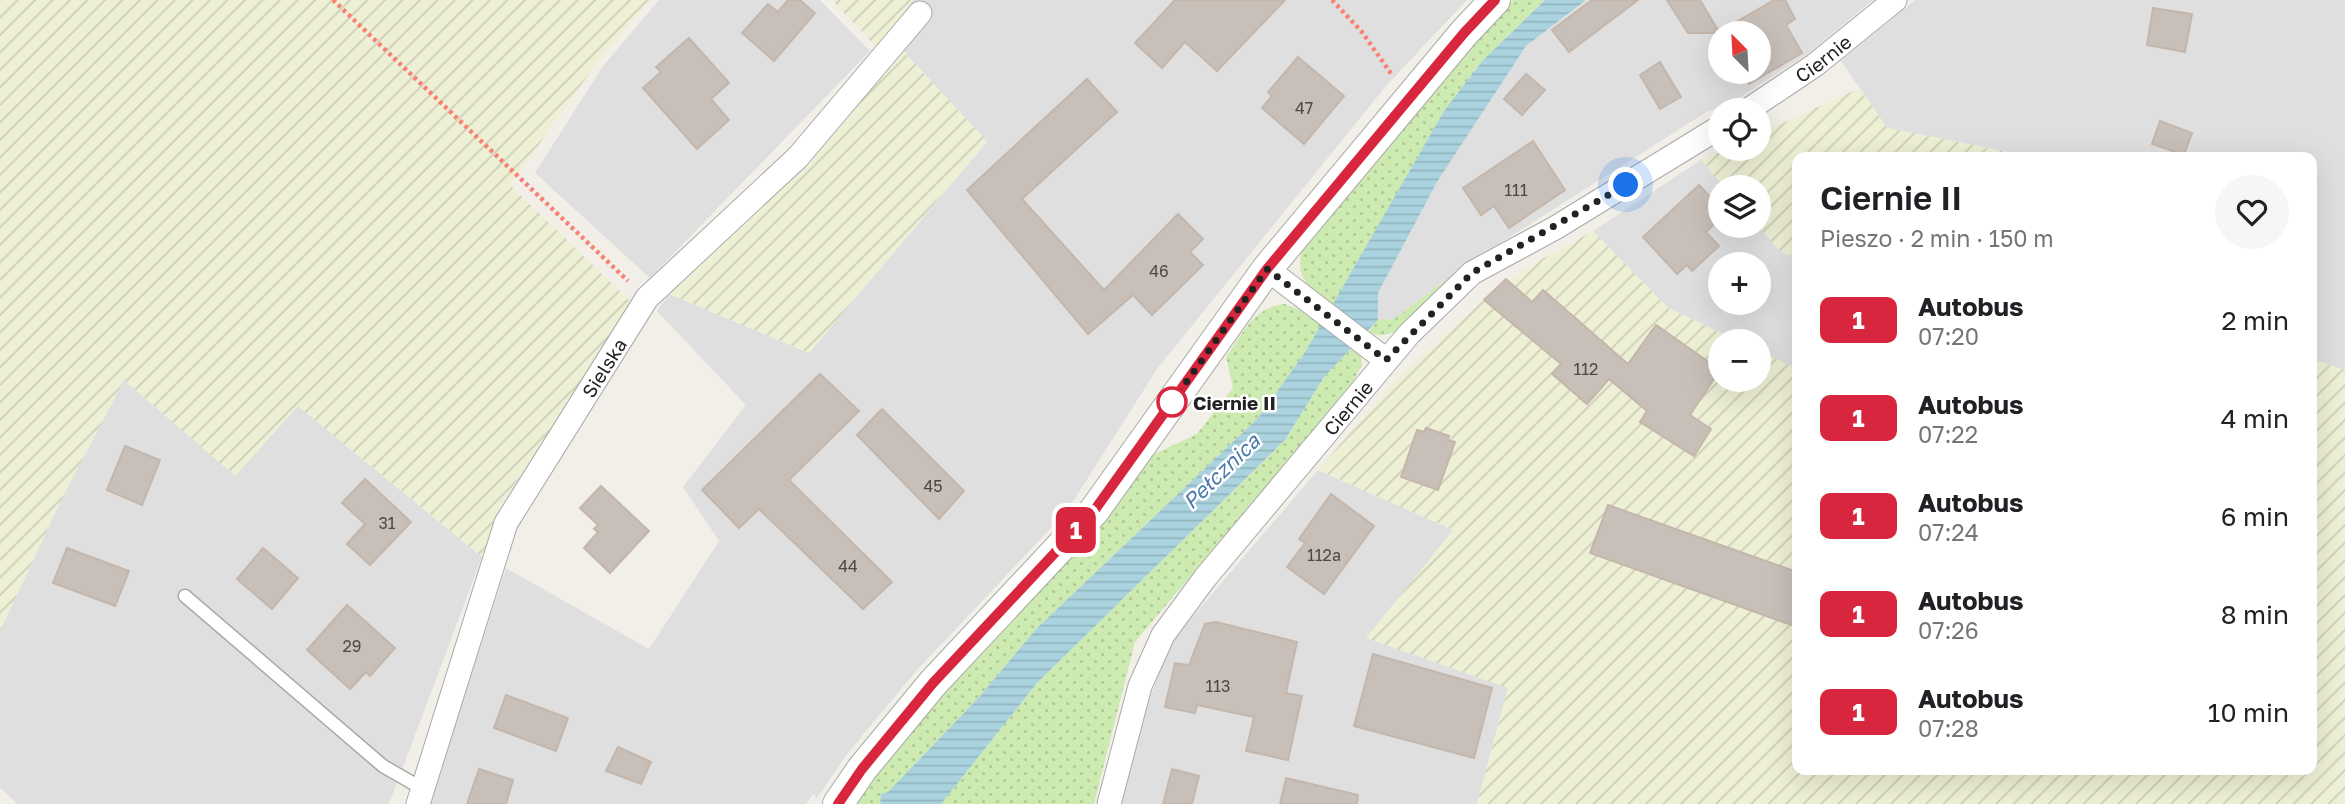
<!DOCTYPE html>
<html lang="pl">
<meta charset="utf-8">
<style>
body{margin:0;font-family:"Golos Text",sans-serif;background:#f6f6f6;color:#202124;height:100vh;display:flex;flex-direction:column;font-size:26px;white-space:nowrap}
*{box-sizing:border-box;margin:0}
p{font-size:23px;color:#757577}
.icon{flex:none;width:38px;height:38px;fill:none;stroke:currentColor;stroke-width:2;stroke-linecap:round;stroke-linejoin:round}
.map{position:relative;flex:1;overflow:hidden}
.panel{position:absolute;left:1792px;top:152px;width:525px;height:623px;display:flex;flex-direction:column;background:#fff;border-radius:14px;box-shadow:0 7px 28px #0002}
.panel>*{flex:none}
.badge{padding:0 14px;border-radius:10px;font-size:24px;line-height:46px}
.needle{width:46px;rotate:336deg}
.controls{position:absolute;left:1708px;top:21px;display:grid;gap:14px}
.controls a{display:grid;place-items:center;width:63px;height:63px;border-radius:50%;background:#fff;box-shadow:0 7px 28px #0002;font-size:35px}
.you{position:absolute;width:35px;height:35px;margin:-18px;border:5px solid #fff;border-radius:50%;background:#1a73e8;box-shadow:0 0 0 10px #1a73e833}
.map>.badge{position:absolute;translate:-50% -50%;box-shadow:0 0 0 4px #fff}
.round{display:grid;place-items:center;flex:none;width:74px;height:74px;border-radius:37px;background:#f6f6f6}
.head{display:flex;align-items:center;justify-content:space-between;height:119px;padding:0 28px}
h1{font-size:33px;font-weight:600;line-height:52px}
ul{padding:0;list-style:none}
li{display:flex;align-items:center;gap:21px;height:98px;padding:0 28px}
li div{flex:1}
li b{display:block;font-size:26px}
li em{font-style:normal}
li .badge{min-width:77px;font-weight:700;text-align:center}
.map>svg:first-child{display:block}
.residential{fill:#e0dfdf;fill-rule:evenodd}
.farmland{fill:url(#farmland-furrows)}
.grass{fill:url(#grass-dots)}
.water{fill:url(#water-rules)}
.building{fill:#c7bfb8;stroke:#c4b6ab;stroke-width:2}
.lines{fill:none;stroke-linecap:round;stroke-linejoin:round}
.service-casing{stroke:#a9a9a9;stroke-width:15}
.minor-casing{stroke:#a9a9a9;stroke-width:25}
.tertiary-casing{stroke:#a9a9a9;stroke-width:32}
.path{stroke:#fa8072;stroke-width:4.5;stroke-dasharray:3.5 3.5;stroke-linecap:butt}
.service{stroke:#fff;stroke-width:12}
.minor{stroke:#fff;stroke-width:23}
.tertiary{stroke:#fff;stroke-width:30}
.line-casing{stroke:#fff;stroke-width:16}
.line{stroke:#d7263d;stroke-width:10}
.walk{stroke:#222;stroke-width:7;stroke-dasharray:0 12.6}
.stop-dot{fill:#fff;stroke:#d7263d;stroke-width:3.5}
.labels{text-anchor:middle;dominant-baseline:central;stroke-width:5;stroke-linejoin:round;paint-order:stroke}
.number-label{font-size:16px;fill:#4b4948}
.street-label{font-size:19px;fill:#222;stroke:#fff}
.stop-label{font-size:19px;font-weight:bold;fill:#222;stroke:#fff;text-anchor:start}
.water-label{font-size:21px;font-style:italic;fill:#4a7aab;stroke:#fff}
</style>
<div class="map">
<svg width="2345" height="804" viewBox="0 0 2345 804">
<defs>
<pattern id="farmland-furrows" width="10" height="10" patternUnits="userSpaceOnUse" patternTransform="scale(1.75)"><rect width="10" height="10" fill="#eef0d5"/><path d="M-1 1l2-2M0 10L10 0M9 11l2-2" fill="none" stroke="#ccceb7"/></pattern>
<pattern id="grass-dots" width="8" height="8" patternUnits="userSpaceOnUse" patternTransform="scale(1.75)"><rect width="8" height="8" fill="#cdebb0"/><path d="M2 2h.1M6 6h.1" fill="none" stroke="#b0c997" stroke-width="1.8" stroke-linecap="round"/></pattern>
<pattern id="water-rules" width="6" height="5" patternUnits="userSpaceOnUse" patternTransform="scale(1.75)"><rect width="6" height="5" fill="#aad3df"/><path d="M0 2.5h6" fill="none" stroke="#92b5bf"/></pattern>
</defs>
<rect width="100%" height="100%" fill="#f2efe9"/>
<g class="residential">
<polygon points="659,0 820,0 870,51 650,278 535,173 603,66"/>
<polygon points="913,0 1467,0 1386,86 1157,369 1067,511 917,670 847,754 817,798 813,794 806,804 429,804 506,568 649,649 719,541 683,487 746,405 657,311 669,294 809,353 987,142 886,32"/>
<path d="M1586,0H1873L1809,53L1734,101L1708,111L1466,265L1394,319L1378,320V293L1437,182L1526,46ZM1720,33H1759V72H1720Z"/>
<polygon points="1915,0 2345,0 2345,370 2312,359 2312,158 2034,157 1887,128 1841,61"/>
<path d="M1701,160L1725,187H1720V226H1758L1780,251L1797,258V369L1759,351V341H1738L1668,308L1593,231ZM1720,264H1759V303H1720Z"/>
<polygon points="124,380 235,475 298,406 482,557 389,804 18,804 0,788 0,631 62,498"/>
<polygon points="1318,470 1453,530 1508,688 1477,804 1120,804 1138,730 1171,642"/>
</g>
<g class="farmland">
<polygon points="0,0 650,0 602,56 510,185 632,303 496,513 482,557 298,406 235,476 124,380 62,498 0,631"/>
<polygon points="832,0 913,0 877,48"/>
<polygon points="903,51 987,141 809,353 669,294 811,162"/>
<polygon points="1860,88 1887,128 2034,157 1797,158 1797,258 1780,251 1758,226 1759,187 1725,187 1701,160 1726,149 1759,149 1759,134"/>
<polygon points="1593,231 1668,308 1738,341 1720,341 1720,380 1759,380 1759,351 1797,369 1797,770 2312,770 2312,359 2345,370 2345,804 1477,804 1508,688 1366,638 1453,530 1318,470 1393,383 1483,300 1522,270"/>
</g>
<g class="grass">
<path d="M1513,0H1545L1483,60L1444,111L1333,305C1307,286 1294,279 1303,245L1474,42Z"/>
<path d="M1466,265L1402,328C1391,334 1379,339 1369,331L1378,320L1394,319Z"/>
<path d="M1285,304L1300,310L1321,325L1304,354L1258,418L1036,629L981,695L888,792L881,794L880,804H853L942,691L1148,457L1197,434L1233,388L1226,357C1242,335 1254,306 1285,304Z"/>
<polygon points="1352,348 1361,354 1362,365 1349,388 1135,642 1094,804 941,804 1037,683 1285,440 1324,377"/>
</g>
<polygon class="water" points="1545,0 1586,0 1526,46 1437,182 1378,293 1378,320 1324,377 1285,440 1037,683 941,804 880,804 881,794 888,792 981,695 1036,629 1258,418 1304,354 1444,111 1483,60"/>
<g class="building">
<polygon points="788,0 800,0 815,13 774,61 742,33 768,4 778,12"/>
<polygon points="1175,0 1285,0 1217,71 1185,42 1162,68 1135,43"/>
<polygon points="1592,0 1638,0 1569,52 1552,30"/>
<polygon points="1667,0 1700,0 1719,32 1774,0 1785,0 1795,19 1786,25 1802,53 1749,84 1742,72 1759,72 1759,33 1688,33"/>
<polygon points="2153,8 2192,14 2185,52 2147,45"/>
<polygon points="689,38 729,83 711,99 729,120 697,149 643,88 661,72 656,67"/>
<polygon points="1298,57 1344,96 1304,144 1262,108 1272,96 1268,92"/>
<polygon points="1660,62 1681,97 1660,109 1640,75"/>
<polygon points="1526,74 1545,90 1522,115 1504,99"/>
<polygon points="1087,79 1117,112 1022,199 1104,290 1178,214 1203,239 1190,252 1203,265 1152,315 1133,295 1088,334 967,190"/>
<polygon points="2160,121 2192,133 2184,155 2152,144"/>
<polygon points="1533,141 1565,190 1509,228 1494,206 1481,215 1463,188"/>
<polygon points="1699,185 1720,208 1720,218 1706,232 1719,246 1692,271 1687,265 1677,274 1643,237"/>
<polygon points="1506,279 1532,302 1543,290 1628,364 1656,325 1720,370 1690,415 1711,429 1694,456 1640,422 1647,411 1609,379 1587,404 1552,374 1561,364 1484,300"/>
<polygon points="820,374 859,411 789,480 892,582 863,609 759,509 739,528 702,490"/>
<polygon points="882,409 964,491 939,519 857,435"/>
<polygon points="1426,428 1449,436 1448,440 1455,442 1438,490 1401,477 1417,430 1424,432"/>
<polygon points="125,446 160,460 142,505 107,490"/>
<polygon points="365,479 411,522 370,565 347,544 365,524 342,503"/>
<polygon points="601,486 649,531 610,573 584,548 598,532 594,529 598,525 580,508"/>
<polygon points="1331,494 1374,526 1324,594 1287,567 1305,543 1299,539"/>
<polygon points="1608,505 1797,572 1797,627 1590,553"/>
<polygon points="67,548 129,571 115,606 53,583"/>
<polygon points="263,548 298,578 272,609 237,579"/>
<polygon points="347,605 395,648 370,676 366,672 350,689 307,650"/>
<polygon points="1216,622 1297,642 1286,693 1302,696 1288,760 1246,751 1254,717 1197,705 1195,713 1165,707 1175,663 1189,665 1205,624"/>
<polygon points="1373,654 1492,688 1474,758 1354,726"/>
<polygon points="506,695 568,718 556,751 494,728"/>
<polygon points="618,747 651,762 641,784 606,771"/>
<polygon points="479,769 513,780 506,804 467,804"/>
<polygon points="1172,769 1199,776 1192,804 1163,804"/>
<polygon points="1286,778 1358,795 1357,804 1280,804"/>
</g>
<g class="lines">
<g class="service-casing">
<polyline id="service" points="185,596 383,766 423,789"/>
</g>
<g class="minor-casing">
<g id="minor">
<path id="s1" d="M1748,110L1815,65L1895,0"/>
<polyline points="1267,269 1386,360"/>
<path id="s2" d="M418,804L506,523L647,298L798,157L920,13"/>
<path id="s3" d="M1109,804L1140,686L1163,635L1205,578L1409,334L1472,273L1555,228L1720,127"/>
</g>
</g>
<g class="tertiary-casing">
<polyline id="tertiary" points="838,804 862,769 933,683 1094,511 1267,269 1464,33 1495,0"/>
</g>
<g class="path">
<polyline points="333,0 628,281"/>
<polyline points="1332,0 1362,32 1392,75"/>
</g>
<use href="#service" class="service"/>
<use href="#minor" class="minor"/>
<use href="#tertiary" class="tertiary"/>
</g>
<g class="lines">
<g class="line-casing">
<polyline id="line" points="838,804 862,769 933,683 1094,511 1267,269 1464,33 1495,0"/>
</g>
<use href="#line" class="line"/>
<polyline class="walk" points="1172,402 1267,269 1386,360 1472,273 1626,185"/>
</g>
<circle class="stop-dot" cx="1172" cy="402" r="14"/>
<g class="labels">
<g class="number-label">
<text x="1304" y="108">47</text>
<text x="1516" y="190">111</text>
<text x="1159" y="271">46</text>
<text x="1586" y="369">112</text>
<text x="933" y="486">45</text>
<text x="387" y="523">31</text>
<text x="1324" y="555">112a</text>
<text x="848" y="566">44</text>
<text x="352" y="646">29</text>
<text x="1218" y="686">113</text>
</g>
<g class="street-label">
<text stroke="none"><textPath href="#s1" startOffset="91">Ciernie</textPath></text>
<text stroke="none"><textPath href="#s2" startOffset="478">Sielska</textPath></text>
<text stroke="none"><textPath href="#s3" startOffset="471">Ciernie</textPath></text>
</g>
<g class="stop-label">
<text x="1193" y="402">Ciernie II</text>
</g>
<g class="water-label">
<text transform="translate(1221 471) rotate(-44)">Pełcznica</text>
</g>
</g>
</svg>
<div class="controls">
<a><svg class="needle" viewBox="-14 -14 28 28"><path d="M0-13l5 13h-10z" fill="#e53935"/><path d="M0 13l5-13h-10z" fill="#757577"/></svg></a>
<a><svg class="icon" aria-label="locate" viewBox="0 0 24 24"><circle cx="12" cy="12" r="6"/><path d="M12 2v4M12 18v4M2 12h4M18 12h4"/></svg></a>
<a><svg class="icon" aria-label="layers" viewBox="0 0 24 24"><path d="M12 4l9 5-9 5-9-5zM3 14l9 5 9-5"/></svg></a>
<a>+</a>
<a>−</a>
</div>
<div class="you" style="left:1626px;top:185px"></div>
<b class="badge" style="left:1076px;top:530px;background:#d7263d;color:#fff">1</b>
<section class="panel">
<div class="head"><div><h1>Ciernie II</h1><p>Pieszo · 2 min · 150 m</p></div><a class="round"><svg class="icon" aria-label="heart" viewBox="0 0 24 24"><path d="M12 20l-8-8c-3-5 5-10 8-4 3-6 11-1 8 4z"/></svg></a></div>
<ul>
<li><span class="badge" style="background:#d7263d;color:#fff">1</span><div><b>Autobus</b><p>07:20</p></div><em>2 min</em></li>
<li><span class="badge" style="background:#d7263d;color:#fff">1</span><div><b>Autobus</b><p>07:22</p></div><em>4 min</em></li>
<li><span class="badge" style="background:#d7263d;color:#fff">1</span><div><b>Autobus</b><p>07:24</p></div><em>6 min</em></li>
<li><span class="badge" style="background:#d7263d;color:#fff">1</span><div><b>Autobus</b><p>07:26</p></div><em>8 min</em></li>
<li><span class="badge" style="background:#d7263d;color:#fff">1</span><div><b>Autobus</b><p>07:28</p></div><em>10 min</em></li>
</ul>
</section>
</div>
